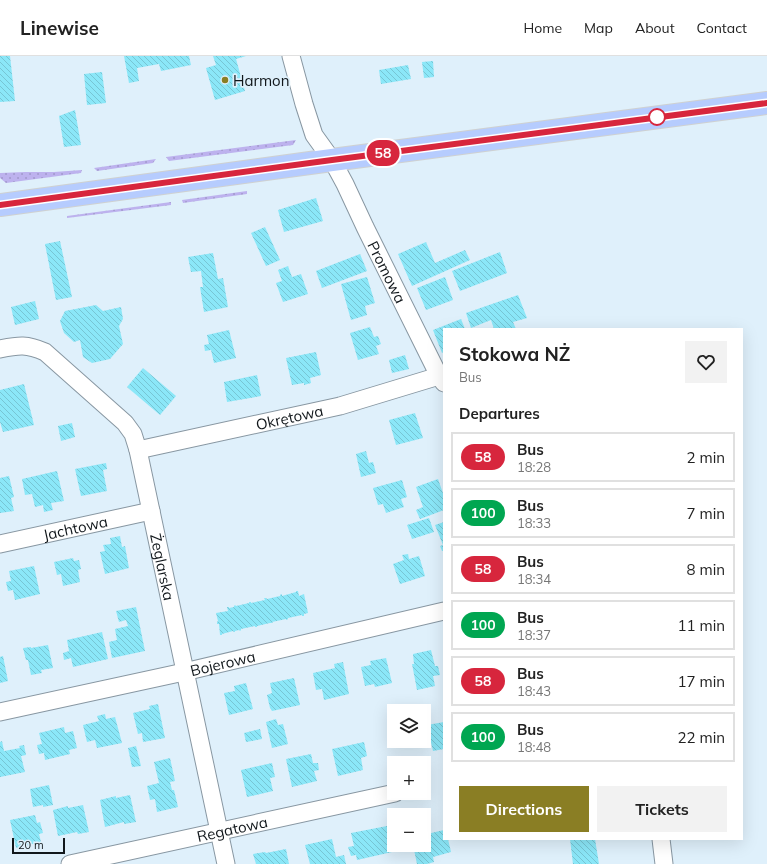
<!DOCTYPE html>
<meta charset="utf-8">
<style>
body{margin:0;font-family:Mulish,sans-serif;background:#f2f2f2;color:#222;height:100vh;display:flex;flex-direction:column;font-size:15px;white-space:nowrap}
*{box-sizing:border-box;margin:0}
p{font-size:13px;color:#767676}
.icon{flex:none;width:22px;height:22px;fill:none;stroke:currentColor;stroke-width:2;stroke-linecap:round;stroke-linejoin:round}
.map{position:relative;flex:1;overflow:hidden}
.details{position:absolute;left:443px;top:272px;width:300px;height:512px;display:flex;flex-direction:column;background:#fff;border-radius:0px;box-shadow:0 4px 16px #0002}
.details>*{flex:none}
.badge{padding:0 8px;border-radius:13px;font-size:14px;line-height:26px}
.controls{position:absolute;left:387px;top:648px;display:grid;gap:8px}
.controls a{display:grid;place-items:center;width:44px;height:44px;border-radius:0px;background:#fff;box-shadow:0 4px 16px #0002;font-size:20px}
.scale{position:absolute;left:12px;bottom:10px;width:53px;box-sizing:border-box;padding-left:4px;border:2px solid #11171b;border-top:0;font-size:11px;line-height:14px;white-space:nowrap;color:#11171b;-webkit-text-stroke:3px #dff0fb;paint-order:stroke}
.map>.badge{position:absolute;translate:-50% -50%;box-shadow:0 0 0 2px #fff}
h2{padding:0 16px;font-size:15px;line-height:36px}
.round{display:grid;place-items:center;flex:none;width:42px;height:42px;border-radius:0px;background:#f2f2f2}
.head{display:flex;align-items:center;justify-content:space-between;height:68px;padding:0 16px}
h1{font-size:19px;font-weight:700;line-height:30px}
.primary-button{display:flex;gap:8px;margin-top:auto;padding:8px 16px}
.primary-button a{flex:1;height:46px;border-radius:0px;background:#8a7e24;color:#fff;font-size:16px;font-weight:700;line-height:46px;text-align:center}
.primary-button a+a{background:#f2f2f2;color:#222}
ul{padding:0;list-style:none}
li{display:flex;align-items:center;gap:12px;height:50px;margin:0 8px 6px;padding:0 8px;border:2px solid #e0e0e0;border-radius:0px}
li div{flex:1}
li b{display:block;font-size:15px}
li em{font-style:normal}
li .badge{min-width:44px;font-weight:700;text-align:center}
header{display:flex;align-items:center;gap:24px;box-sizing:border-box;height:56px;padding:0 20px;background:#fff;border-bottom:1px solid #e0e0e0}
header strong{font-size:19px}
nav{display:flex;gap:22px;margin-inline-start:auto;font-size:14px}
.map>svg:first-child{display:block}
.grass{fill:url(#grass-dots)}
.building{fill:url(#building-back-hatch)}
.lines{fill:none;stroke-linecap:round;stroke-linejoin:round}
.minor-casing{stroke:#8897a2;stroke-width:19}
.primary-casing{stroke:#cfd1d1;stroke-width:24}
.minor{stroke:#fff;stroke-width:17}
.primary{stroke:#b6ccfe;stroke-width:22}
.line-casing{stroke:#fff;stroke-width:9}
.line{stroke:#d7263d;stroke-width:6}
.poi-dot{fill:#8a7e24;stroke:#dff0fb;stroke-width:1.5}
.stop-dot{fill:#fff;stroke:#d7263d;stroke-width:2}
.labels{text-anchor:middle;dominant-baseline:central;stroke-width:3.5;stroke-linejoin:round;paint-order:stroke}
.poi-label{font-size:15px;fill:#11171b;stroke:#dff0fb;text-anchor:start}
.street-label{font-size:15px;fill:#11171b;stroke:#dff0fb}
</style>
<header>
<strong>Linewise</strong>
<nav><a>Home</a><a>Map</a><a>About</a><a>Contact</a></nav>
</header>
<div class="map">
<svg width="767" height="808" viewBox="0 0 767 808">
<defs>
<pattern id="grass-dots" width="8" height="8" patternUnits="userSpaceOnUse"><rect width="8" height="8" fill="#bdb2ee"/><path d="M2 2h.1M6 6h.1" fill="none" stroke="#a198cc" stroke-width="1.8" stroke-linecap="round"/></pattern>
<pattern id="building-back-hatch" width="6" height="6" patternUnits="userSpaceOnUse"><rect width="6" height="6" fill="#8be7f8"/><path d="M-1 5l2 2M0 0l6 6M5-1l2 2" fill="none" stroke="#77c5d4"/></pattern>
</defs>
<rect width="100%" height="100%" fill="#dff0fb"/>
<g class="grass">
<polygon points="296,84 293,89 169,105 166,101"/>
<polygon points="156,103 153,107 97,115 94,112"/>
<polygon points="82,114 81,117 6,127 0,122 0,117 25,116 54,116"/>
<polygon points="247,135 247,138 183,147 182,144"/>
<polygon points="171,146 171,149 67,162 67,160"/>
</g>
<g class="building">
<polygon points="0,0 10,0 15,45 0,46"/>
<polygon points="124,0 189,0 191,9 161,15 159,8 137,12 139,25 129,27"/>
<polygon points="213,0 246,0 236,3 245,35 215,44 206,12 216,9"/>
<polygon points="433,5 434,21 424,22 422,6"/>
<polygon points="408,9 411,23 381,28 379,14"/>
<polygon points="102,16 106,47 87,49 84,18"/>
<polygon points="75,54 81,89 64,91 59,60"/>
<polygon points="316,142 323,165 284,176 278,154"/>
<polygon points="265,171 280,204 266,210 251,177"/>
<polygon points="60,185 72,241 56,244 45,188"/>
<polygon points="426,186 435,207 465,194 470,204 412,230 398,198"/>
<polygon points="500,196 507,217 460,235 452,215"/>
<polygon points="213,197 218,223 223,222 228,251 204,256 200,231 203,231 201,215 191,216 188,201"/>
<polygon points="360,198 367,215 322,232 316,215"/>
<polygon points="288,210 292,221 301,218 308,238 283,246 276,227 282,225 278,214"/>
<polygon points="367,221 375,247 365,250 367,259 351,264 341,228"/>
<polygon points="445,221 453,244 426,254 417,232"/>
<polygon points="518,239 527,262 513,266 516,273 494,273 491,264 471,272 466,257"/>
<polygon points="35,245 39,263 15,269 11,251"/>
<polygon points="96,249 103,255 121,251 123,263 119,270 123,288 110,303 92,307 83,301 80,284 74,286 64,277 60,265 65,255"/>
<polygon points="461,263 465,273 444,273 444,296 442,297 433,274"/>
<polygon points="370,271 374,281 378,280 381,288 376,290 379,298 358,304 350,277"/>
<polygon points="229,274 236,302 214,307 211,294 205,295 204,289 209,288 207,279"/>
<polygon points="316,296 321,319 310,322 311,327 304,329 304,327 292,329 286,302"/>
<polygon points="405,299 409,313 392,317 389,304"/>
<polygon points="143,312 176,340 160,359 127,331"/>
<polygon points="257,319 261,340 227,346 224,326"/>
<polygon points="24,328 34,369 3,376 0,366 0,334"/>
<polygon points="415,357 423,382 396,389 389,364"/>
<polygon points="72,367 75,381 61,385 58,370"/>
<polygon points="366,395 369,407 373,406 376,417 361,421 356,398"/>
<polygon points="106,407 107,413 103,414 107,435 81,440 75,413"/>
<polygon points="57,415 64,445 51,447 53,454 44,456 43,449 35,451 32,438 25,439 22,423"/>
<polygon points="9,420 14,441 11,442 14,455 0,457 0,422"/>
<polygon points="438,423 444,440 444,454 420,463 416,454 423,451 416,431"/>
<polygon points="402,424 407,441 401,443 404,451 386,457 383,448 378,449 373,432"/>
<polygon points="429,462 434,476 412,483 407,469"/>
<polygon points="444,466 444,495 442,495 440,490 443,489 435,469"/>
<polygon points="120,480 122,491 125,490 129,512 105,518 100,496 105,495 103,489 111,488 110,482"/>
<polygon points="408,498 409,503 419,500 425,520 400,528 393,508 404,504 402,499"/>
<polygon points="73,502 74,505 79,504 81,513 78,514 80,526 63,530 61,518 57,519 54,506"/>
<polygon points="34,510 40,538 15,544 13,534 8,535 6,526 11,525 9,515"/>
<polygon points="296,535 298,535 299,540 304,538 308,557 304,558 304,560 302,560 302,559 288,562 288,563 286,564 286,563 272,566 273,567 270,567 257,570 257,571 255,571 255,570 241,573 241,574 240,575 239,574 235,575 235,576 234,576 233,575 222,578 222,579 220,579 219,568 217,568 217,566 218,565 216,557 228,555 227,551 229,551 229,552 234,551 234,550 235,549 236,550 249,547 249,546 251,546 251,547 265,544 264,542 266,542 267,543 280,540 280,539 282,538 282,540 296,536"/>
<polygon points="136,551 145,595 112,602 109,586 117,584 115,573 128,570 126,564 119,566 116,555"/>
<polygon points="102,576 108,603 73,611 71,602 64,604 63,597 69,595 67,584"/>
<polygon points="48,589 53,612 41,614 42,617 31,619 28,604 26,604 23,592 31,591 31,592"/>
<polygon points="431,594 435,610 438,610 440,619 433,620 435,630 417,634 412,608 414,608 413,598"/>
<polygon points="3,600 8,625 0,627 0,601"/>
<polygon points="386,602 392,627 375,631 374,628 365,630 361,611 371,609 370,605"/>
<polygon points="343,606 349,638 324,644 322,633 316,634 313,617 335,612 334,608"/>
<polygon points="294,622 300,649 272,655 270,652 267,639 272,637 270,627"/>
<polygon points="246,627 253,653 229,659 224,637 235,635 234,630"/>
<polygon points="158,648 165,682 143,686 142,677 138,678 133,657 150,653 149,650"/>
<polygon points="105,658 106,663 115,661 122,687 97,692 95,684 87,686 83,669 99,665 97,660"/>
<polygon points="276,663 278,669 283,668 288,688 272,692 266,666"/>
<polygon points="444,666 444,693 433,695 427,669"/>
<polygon points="64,671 65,677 73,675 77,692 69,694 70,698 45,704 44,697 39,698 37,689 42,688 39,677"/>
<polygon points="260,673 262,683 246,686 244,677"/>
<polygon points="2,685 4,695 20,692 19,690 24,689 26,699 21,700 25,716 0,721 0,686"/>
<polygon points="364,686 367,700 361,702 363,714 338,720 332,693"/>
<polygon points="136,690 141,710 132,711 128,692"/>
<polygon points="311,698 313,707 318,707 319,714 314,715 317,725 292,731 286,703"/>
<polygon points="170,702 175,725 170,726 172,734 174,734 178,751 157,756 155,743 150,744 147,730 159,727 154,706"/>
<polygon points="272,707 275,721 270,722 273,735 247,741 241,714"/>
<polygon points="49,729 53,749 43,751 43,749 33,751 30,733"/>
<polygon points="130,739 136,766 124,768 124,766 105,771 100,744 116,740 116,742"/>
<polygon points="83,749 89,776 78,778 77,776 58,780 53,754 68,750 68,752"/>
<polygon points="35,759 37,767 40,766 43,777 39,778 41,786 16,792 10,764"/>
<polygon points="387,770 392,796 357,804 356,799 351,800 348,791 354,790 351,777"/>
<polygon points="444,774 444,783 448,783 451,796 433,801 434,806 427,808 417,808 413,789 424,789 424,780 428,779 427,778"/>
<polygon points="332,783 336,801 344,799 346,808 310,808 305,789"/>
<polygon points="570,783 595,783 599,808 573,808"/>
<polygon points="286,793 289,808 256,808 253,798 265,796 266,797"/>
</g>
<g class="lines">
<g class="minor-casing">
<g id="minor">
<path id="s1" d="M291,0L304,48L314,79L332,104L345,128L365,171L439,320L444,327"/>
<path id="s2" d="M0,293C19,289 27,288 45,296L125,367L133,378L138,394L226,808"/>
<path id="s3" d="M138,394L340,350L439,320"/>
<path id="s4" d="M0,488L151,455"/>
<path id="s5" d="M0,656L184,616L444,555"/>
<polyline points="661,783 664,808"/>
<path id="s6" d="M70,808L395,737"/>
</g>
</g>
<g class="primary-casing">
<polyline id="primary" points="0,149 332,104 767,47"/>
</g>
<use href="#minor" class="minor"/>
<use href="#primary" class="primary"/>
</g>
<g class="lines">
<g class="line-casing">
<polyline id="line" points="0,149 332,104 767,47"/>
</g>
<use href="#line" class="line"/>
</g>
<circle class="poi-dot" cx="225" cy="24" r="4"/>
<circle class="stop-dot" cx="657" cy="61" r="8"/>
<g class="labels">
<g class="poi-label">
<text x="233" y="24">Harmon</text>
</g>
<g class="street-label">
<text stroke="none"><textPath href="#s1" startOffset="238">Promowa</textPath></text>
<text stroke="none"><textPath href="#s3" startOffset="155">Okrętowa</textPath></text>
<text stroke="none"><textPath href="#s4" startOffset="77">Jachtowa</textPath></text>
<text stroke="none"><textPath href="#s2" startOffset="303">Żeglarska</textPath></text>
<text stroke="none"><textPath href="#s5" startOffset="228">Bojerowa</textPath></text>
<text stroke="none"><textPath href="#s6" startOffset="166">Regatowa</textPath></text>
</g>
</g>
</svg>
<div class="controls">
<a><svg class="icon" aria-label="layers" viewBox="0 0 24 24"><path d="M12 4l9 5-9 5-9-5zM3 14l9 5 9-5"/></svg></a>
<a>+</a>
<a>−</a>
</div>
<div class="scale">20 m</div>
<b class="badge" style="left:383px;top:97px;background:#d7263d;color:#fff">58</b>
<section class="details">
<div class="head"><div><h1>Stokowa NŻ</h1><p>Bus</p></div><a class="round"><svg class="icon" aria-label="heart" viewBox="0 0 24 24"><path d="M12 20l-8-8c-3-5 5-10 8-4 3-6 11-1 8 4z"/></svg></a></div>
<h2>Departures</h2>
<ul>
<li><span class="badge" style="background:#d7263d;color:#fff">58</span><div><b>Bus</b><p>18:28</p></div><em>2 min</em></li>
<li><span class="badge" style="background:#00a651;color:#fff">100</span><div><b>Bus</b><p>18:33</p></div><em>7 min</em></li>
<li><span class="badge" style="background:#d7263d;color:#fff">58</span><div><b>Bus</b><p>18:34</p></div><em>8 min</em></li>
<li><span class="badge" style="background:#00a651;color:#fff">100</span><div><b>Bus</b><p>18:37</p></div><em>11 min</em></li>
<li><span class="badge" style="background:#d7263d;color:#fff">58</span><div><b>Bus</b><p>18:43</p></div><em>17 min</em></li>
<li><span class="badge" style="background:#00a651;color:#fff">100</span><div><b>Bus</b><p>18:48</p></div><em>22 min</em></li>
</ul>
<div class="primary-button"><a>Directions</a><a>Tickets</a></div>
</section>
</div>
